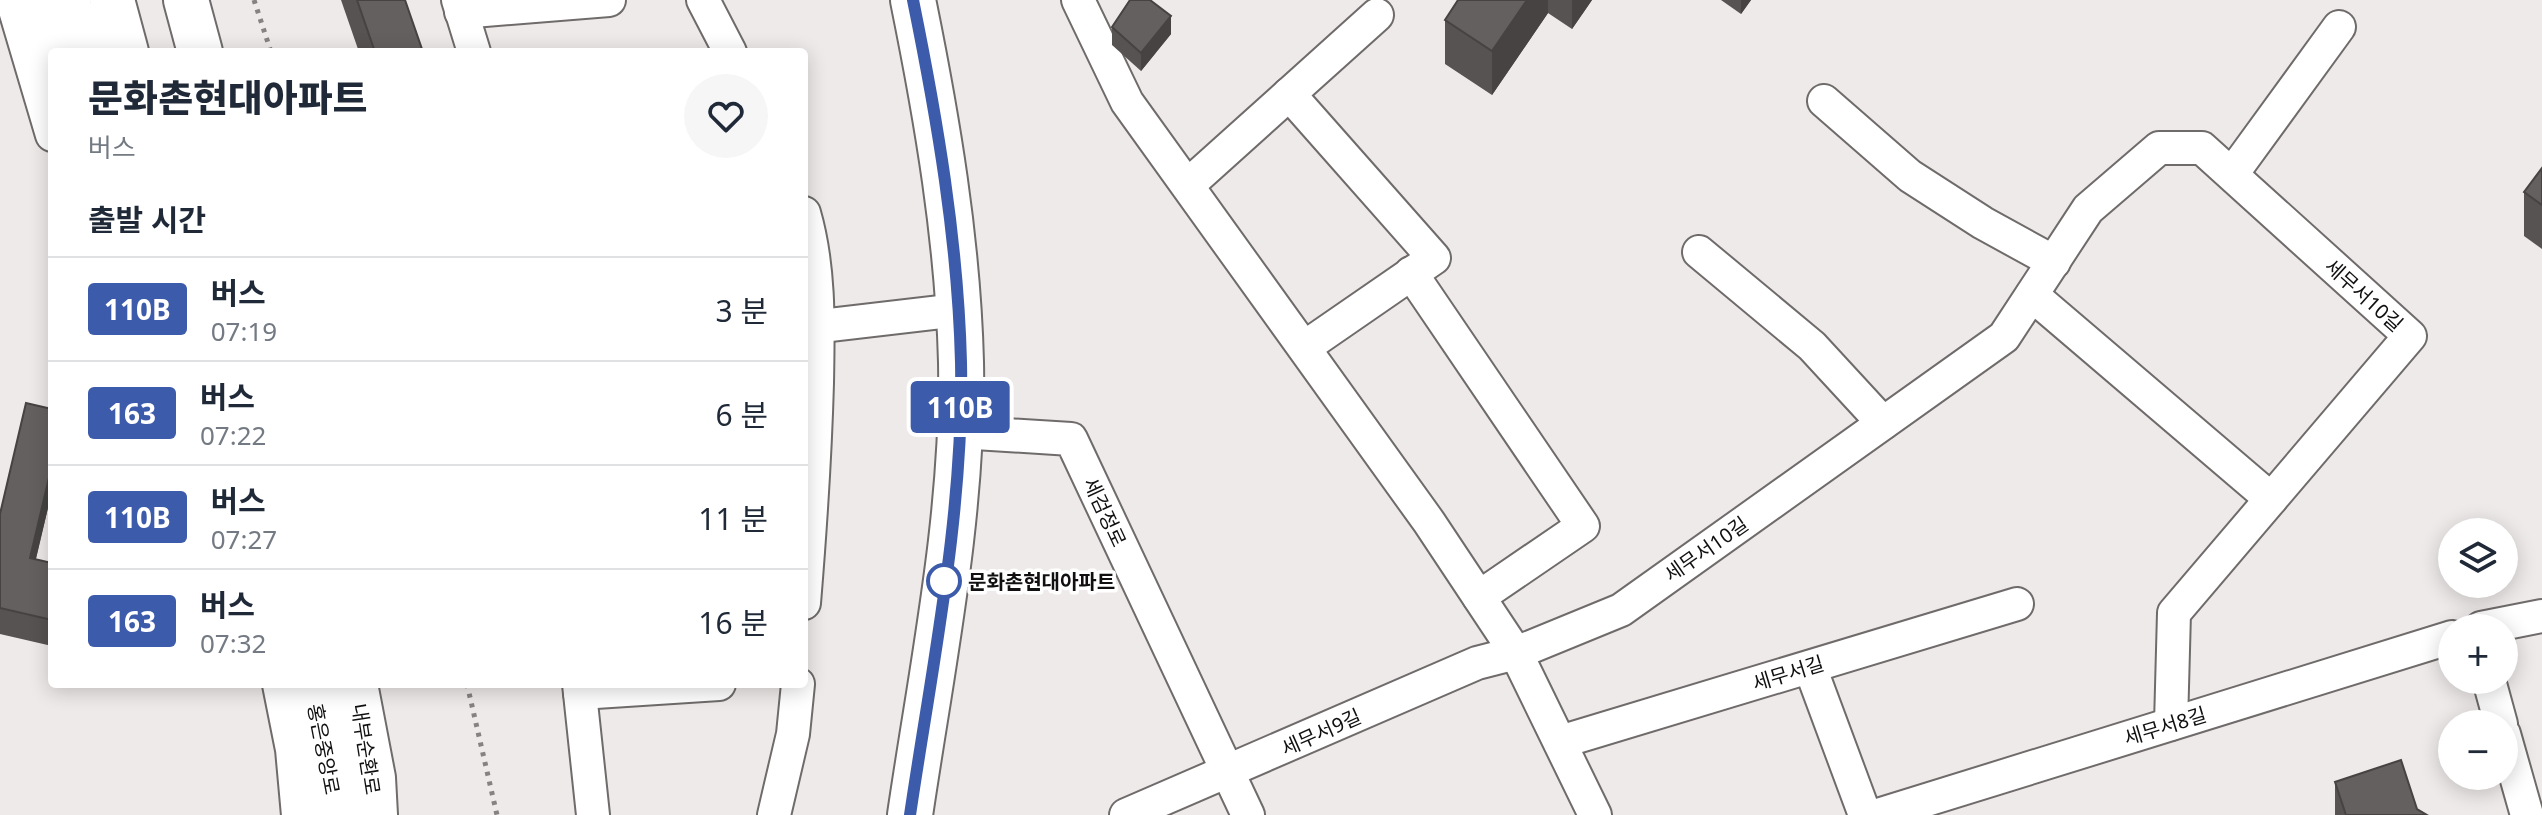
<!DOCTYPE html>
<html lang="ko">
<meta charset="utf-8">
<style>
body{margin:0;font-family:"Noto Sans","Noto Sans KR",sans-serif;background:#f6f6f7;color:#1f2937;height:100vh;display:flex;flex-direction:column;font-size:30px;white-space:nowrap}
*{box-sizing:border-box;margin:0}
p{font-size:26px;color:#747a83}
.icon{flex:none;width:44px;height:44px;fill:none;stroke:currentColor;stroke-width:2;stroke-linecap:round;stroke-linejoin:round}
.map{position:relative;flex:1;overflow:hidden}
.sheet{position:absolute;left:48px;top:48px;width:760px;height:640px;display:flex;flex-direction:column;background:#fff;border-radius:8px;box-shadow:0 4px 20px #0003}
.sheet>*{flex:none}
.badge{padding:0 16px;border-radius:6px;font-size:28px;line-height:52px}
.tools{position:absolute;left:2438px;top:518px;display:grid;gap:16px}
.tools a{display:grid;place-items:center;width:80px;height:80px;border-radius:50%;background:#fff;box-shadow:0 4px 20px #0003;font-size:40px}
.map>.badge{position:absolute;translate:-50% -50%;box-shadow:0 0 0 4px #fff}
h2{padding:0 40px;font-size:30px;line-height:72px}
.round{display:grid;place-items:center;flex:none;width:84px;height:84px;border-radius:42px;background:#f6f6f7}
.head{display:flex;align-items:center;justify-content:space-between;height:136px;padding:0 40px}
h1{font-size:38px;font-weight:800;line-height:60px}
ul{padding:0;list-style:none}
li{display:flex;align-items:center;gap:24px;height:104px;padding:0 40px;border-top:2px solid #e0e1e3}
li div{flex:1}
li b{display:block;font-size:30px}
li em{font-style:normal}
li .badge{min-width:88px;font-weight:700;text-align:center}
.map>svg:first-child{display:block}
.pier{fill:#eeeae9}
.lines{fill:none;stroke-linecap:round;stroke-linejoin:round}
.street-casing{stroke:#6f6b6a;stroke-width:36}
.secondary-casing{stroke:#6f6b6a;stroke-width:48}
.primary-casing{stroke:#6f6b6a;stroke-width:48}
.highway-casing{stroke:#6f6b6a;stroke-width:48}
.path{stroke:#858281;stroke-width:5;stroke-dasharray:4 6;stroke-linecap:butt}
.street{stroke:#fff;stroke-width:32}
.secondary{stroke:#fff;stroke-width:44}
.primary{stroke:#fff;stroke-width:44}
.highway{stroke:#fff;stroke-width:44}
.wall{fill:#565352}
.shaded-wall{fill:#464342}
.building{fill:#64605f;stroke:#464342;stroke-width:2}
.line-casing{stroke:#fff;stroke-width:18}
.line{stroke:#3d5bab;stroke-width:12}
.stop-dot{fill:#fff;stroke:#3d5bab;stroke-width:4}
.labels{text-anchor:middle;dominant-baseline:central;stroke-width:7;stroke-linejoin:round;paint-order:stroke}
.street-label{font-size:20px;fill:#110f0f;stroke:#fff}
.stop-label{font-size:20px;font-weight:bold;fill:#110f0f;stroke:#fff;text-anchor:start}
</style>
<div class="map">
<svg width="2542" height="815" viewBox="0 0 2542 815">
<rect width="100%" height="100%" fill="#eeeae9"/>
<g class="pier">
<polygon points="121,0 163,0 181,52 136,52"/>
<polygon points="313,684 380,684 424,815 369,815"/>
</g>
<g class="lines">
<g class="street-casing">
<g id="street">
<polyline points="12,0 52,135"/>
<polyline points="458,0 474,52"/>
<polyline points="703,0 730,52"/>
<polyline points="1078,0 1127,102 1429,522 1516,653 1595,815"/>
<polyline points="461,12 609,0"/>
<polyline points="1289,94 1434,258 1305,347"/>
<polyline points="1824,101 1910,176 1983,223 2054,262"/>
<polyline points="2232,174 2339,27"/>
<polyline points="1188,185 1377,15"/>
<path d="M804,213C820,268 818,326 817,383C815,457 810,530 804,603"/>
<polyline points="1699,252 1812,346 1883,423"/>
<polyline points="1411,273 1583,526 1479,597"/>
<polyline points="2032,295 2271,499"/>
<polyline points="804,328 958,310"/>
<polyline points="959,432 1071,439 1248,815"/>
<polyline points="2481,628 2542,616"/>
<polyline points="1810,667 1865,815"/>
<polyline points="2489,680 2501,724"/>
<polyline points="579,684 593,815"/>
<polyline points="580,693 719,684"/>
<polyline points="2504,734 2527,815"/>
<polyline points="1560,742 2017,604"/>
<polyline points="774,815 793,734 798,684"/>
<polyline points="1126,815 1477,663 1516,653 1621,610 2004,337 2088,209 2159,148 2202,148 2410,336 2174,613 2171,724"/>
<polyline points="1878,815 2452,637"/>
</g>
</g>
<g class="secondary-casing">
<g id="secondary">
<polyline points="67,0 82,52"/>
<polyline points="309,684 317,705 336,815"/>
</g>
</g>
<g class="primary-casing">
<path id="primary" d="M910,815C932,666 964,513 961,362C958,241 937,118 913,0"/>
</g>
<g class="highway-casing">
<g id="highway">
<polyline points="34,0 52,69"/>
<polyline points="112,0 126,52"/>
<polyline points="186,0 200,52"/>
<polyline points="285,684 298,749 304,815"/>
<polyline points="355,684 373,778 375,815"/>
</g>
</g>
<g class="path">
<polyline points="254,0 271,52"/>
<polyline points="467,684 497,815"/>
</g>
<use href="#street" class="street"/>
<use href="#secondary" class="secondary"/>
<use href="#primary" class="primary"/>
<use href="#highway" class="highway"/>
</g>
<g class="wall">
<polygon points="341,0 405,0 423,52 359,52"/>
<polygon points="1458,0 1592,0 1572,29 1548,13 1492,95 1445,64 1445,20"/>
<polygon points="1721,0 1751,0 1741,14"/>
<polygon points="1112,27 1171,34 1141,71 1112,45"/>
<polygon points="2542,168 2542,249 2524,236 2524,192"/>
<polygon points="52,409 52,491 36,559 52,563 52,646 0,634 0,514"/>
<polygon points="2335,782 2417,809 2427,815 2335,815"/>
</g>
<g class="shaded-wall">
<polygon points="1527,0 1548,0 1548,13 1492,95 1492,51"/>
<polygon points="1572,0 1592,0 1572,29"/>
<polygon points="1741,0 1751,0 1741,14"/>
<polygon points="1171,16 1171,34 1141,71 1141,53"/>
<polygon points="52,465 52,491 30,583 30,558"/>
</g>
<g class="building">
<polygon points="357,0 405,0 423,52 375,52"/>
<polygon points="1130,0 1150,0 1171,16 1141,53 1112,27"/>
<polygon points="1458,0 1527,0 1492,51 1445,20"/>
<polygon points="2542,168 2542,205 2524,192"/>
<polygon points="26,403 52,409 52,465 30,558 52,563 52,620 0,608 0,514"/>
<polygon points="2401,760 2417,809 2427,815 2346,815 2335,782"/>
</g>
<g class="lines">
<g class="line-casing">
<path id="line" d="M910,815C932,666 964,513 961,362C958,241 937,118 913,0"/>
</g>
<use href="#line" class="line"/>
</g>
<circle class="stop-dot" cx="944" cy="581" r="16"/>
<g class="labels">
<g class="street-label">
<text transform="translate(2364 295) rotate(42)">세무서10길</text>
<text transform="translate(1105 512) rotate(65)">세검정로</text>
<text transform="translate(1706 549) rotate(-35)">세무서10길</text>
<text transform="translate(1788 673) rotate(-17)">세무서길</text>
<text transform="translate(2165 726) rotate(-17)">세무서8길</text>
<text transform="translate(1321 732) rotate(-24)">세무서9길</text>
<text transform="translate(324 749) rotate(79)">홍은중앙로</text>
<text transform="translate(366 749) rotate(81)">내부순환로</text>
</g>
<g class="stop-label">
<text x="968" y="581">문화촌현대아파트</text>
</g>
</g>
</svg>
<div class="tools">
<a><svg class="icon" aria-label="layers" viewBox="0 0 24 24"><path d="M12 4l9 5-9 5-9-5zM3 14l9 5 9-5"/></svg></a>
<a>+</a>
<a>−</a>
</div>
<b class="badge" style="left:960px;top:407px;background:#3d5bab;color:#fff">110B</b>
<section class="sheet">
<div class="head"><div><h1>문화촌현대아파트</h1><p>버스</p></div><a class="round"><svg class="icon" aria-label="heart" viewBox="0 0 24 24"><path d="M12 20l-8-8c-3-5 5-10 8-4 3-6 11-1 8 4z"/></svg></a></div>
<h2>출발 시간</h2>
<ul>
<li><span class="badge" style="background:#3d5bab;color:#fff">110B</span><div><b>버스</b><p>07:19</p></div><em>3 분</em></li>
<li><span class="badge" style="background:#3d5bab;color:#fff">163</span><div><b>버스</b><p>07:22</p></div><em>6 분</em></li>
<li><span class="badge" style="background:#3d5bab;color:#fff">110B</span><div><b>버스</b><p>07:27</p></div><em>11 분</em></li>
<li><span class="badge" style="background:#3d5bab;color:#fff">163</span><div><b>버스</b><p>07:32</p></div><em>16 분</em></li>
</ul>
</section>
</div>
